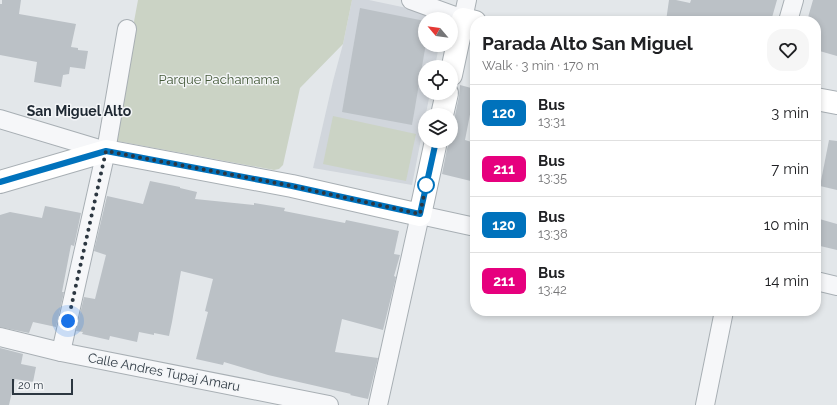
<!DOCTYPE html>
<meta charset="utf-8">
<style>
body{margin:0;font-family:Raleway,sans-serif;background:#f6f6f6;color:#202124;height:100vh;display:flex;flex-direction:column;font-size:15px;white-space:nowrap}
*{box-sizing:border-box;margin:0}
p{font-size:13px;color:#757577}
.icon{flex:none;width:22px;height:22px;fill:none;stroke:currentColor;stroke-width:2;stroke-linecap:round;stroke-linejoin:round}
.map{position:relative;flex:1;overflow:hidden}
.panel{position:absolute;left:470px;top:16px;width:351px;height:300px;display:flex;flex-direction:column;background:#fff;border-radius:16px;box-shadow:0 2px 6px #0003}
.panel>*{flex:none}
.badge{padding:0 8px;border-radius:6px;font-size:14px;line-height:26px}
.needle{width:26px;rotate:299deg}
.fabs{position:absolute;left:418px;top:12px;display:grid;gap:8px}
.fabs a{display:grid;place-items:center;width:40px;height:40px;border-radius:50%;background:#fff;box-shadow:0 2px 6px #0003;font-size:20px}
.scale{position:absolute;left:12px;bottom:10px;width:61px;box-sizing:border-box;padding-left:4px;border:2px solid #2c3741;border-top:0;font-size:11px;line-height:14px;white-space:nowrap;color:#2c3741;-webkit-text-stroke:3px #f3f5f7;paint-order:stroke}
.you{position:absolute;width:20px;height:20px;margin:-10px;border:3px solid #fff;border-radius:50%;background:#1a73e8;box-shadow:0 0 0 6px #1a73e833}
.map>.badge{position:absolute;translate:-50% -50%;box-shadow:0 0 0 2px #fff}
.round{display:grid;place-items:center;flex:none;width:42px;height:42px;border-radius:16px;background:#f6f6f6}
.overview{display:flex;align-items:center;justify-content:space-between;height:68px;padding:0 12px}
h1{font-size:19px;font-weight:700;line-height:30px}
ul{padding:0;list-style:none}
li{display:flex;align-items:center;gap:12px;height:56px;padding:0 12px;border-top:1px solid #e0e0e0}
li div{flex:1}
li b{display:block;font-size:15px}
li em{font-style:normal}
li .badge{min-width:44px;font-weight:700;text-align:center}
.map>svg:first-child{display:block}
.built{fill:#d1d6dc}
.green{fill:#cbd3c5}
.building{fill:#bbc1c6}
.lines{fill:none;stroke-linecap:round;stroke-linejoin:round}
.street-casing{stroke:#a8afb4;stroke-width:20}
.secondary-casing{stroke:#a8afb4;stroke-width:24}
.street{stroke:#f6f7f9;stroke-width:18}
.secondary{stroke:#fff;stroke-width:22}
.line-casing{stroke:#fff;stroke-width:9}
.line{stroke:#0072bc;stroke-width:6}
.walk{stroke:#2c3741;stroke-width:4;stroke-dasharray:0 7.2}
.stop-dot{fill:#fff;stroke:#0072bc;stroke-width:2}
.labels{text-anchor:middle;dominant-baseline:central;stroke-width:3;stroke-linejoin:round;paint-order:stroke}
.park-label{font-size:13px;fill:#465b3b;stroke:#f3f5f7}
.street-label{font-size:13px;fill:#2c3741;stroke:#f3f5f7}
.neighbourhood-label{font-size:14px;font-weight:bold;fill:#1e2832;stroke:#f3f5f7}
</style>
<div class="map">
<svg width="837" height="405" viewBox="0 0 837 405">
<rect width="100%" height="100%" fill="#e3e7ea"/>
<polygon class="built" points="352,0 369,0 445,16 444,19 425,19 425,45 439,45 435,67 425,67 425,93 430,93 412,185 313,168 333,81 343,44"/>
<g class="green">
<polygon points="138,0 352,0 343,44 300,88 283,165 279,169 274,170 112,140"/>
<polygon points="333,116 416,134 406,181 323,164"/>
</g>
<g class="building">
<polygon points="2,0 21,0 19,14 76,24 71,47 78,48 78,50 88,51 85,69 70,67 69,74 63,75 61,87 34,82 37,62 0,55 0,4 2,4"/>
<polygon points="669,0 676,0 690,3 691,0 777,0 771,21 746,21 746,19 740,18 740,21 666,21"/>
<polygon points="813,0 837,0 837,56 816,50 816,21 807,21"/>
<polygon points="360,8 425,21 425,49 412,125 342,112"/>
<polygon points="460,85 475,89 465,140 475,143 475,182 442,174 447,149 450,141 451,141 451,135 459,96"/>
<polygon points="829,140 837,141 837,190 820,186"/>
<polygon points="150,181 180,187 180,188 197,192 195,199 254,205 254,203 285,208 284,211 345,223 346,220 399,231 394,254 400,255 394,276 396,277 383,330 342,319 335,352 378,358 368,399 350,395 351,394 312,385 268,375 224,362 223,365 196,359 208,312 205,311 213,279 181,271 172,322 169,336 154,333 154,335 139,332 137,342 110,336 109,340 82,334 83,332 76,331 84,297 95,299 106,255 94,251 107,196 143,204"/>
<polygon points="45,206 81,213 74,246 71,245 62,292 64,292 56,327 33,322 29,333 0,327 0,215 10,212 42,218"/>
<polygon points="816,218 837,224 837,250 816,245"/>
<polygon points="0,348 23,354 21,364 36,367 33,382 15,379 9,405 0,405"/>
</g>
<g class="lines">
<g class="street-casing">
<g id="street">
<polyline points="411,0 463,19 467,0"/>
<polyline points="788,21 794,0"/>
<polyline points="0,119 106,151"/>
<polyline points="816,281 837,286"/>
<polyline points="0,337 61,352 329,405"/>
<polyline points="61,352 106,151 127,29"/>
<polyline points="378,405 420,215 475,227"/>
<polyline points="705,405 724,311"/>
</g>
</g>
<g class="secondary-casing">
<g id="secondary">
<polyline points="451,75 463,19 475,22"/>
<polyline points="816,99 837,103"/>
<polyline points="442,115 447,93"/>
<polyline points="0,182 106,151 292,186 420,215 436,141"/>
</g>
</g>
<use href="#street" class="street"/>
<use href="#secondary" class="secondary"/>
</g>
<g class="lines">
<g class="line-casing">
<polyline id="line" points="0,182 106,151 292,186 420,214 436,141"/>
</g>
<use href="#line" class="line"/>
<polyline class="walk" points="68,321 106,151 292,186 420,214 426,185"/>
</g>
<circle class="stop-dot" cx="426" cy="185" r="8"/>
<g class="labels">
<g class="park-label">
<text x="219" y="79">Parque Pachamama</text>
</g>
<g class="street-label">
<text transform="translate(164 372) rotate(11)">Calle Andres Tupaj Amaru</text>
</g>
<g class="neighbourhood-label">
<text x="79" y="111">San Miguel Alto</text>
</g>
</g>
</svg>
<div class="fabs">
<a><svg class="needle" viewBox="-14 -14 28 28"><path d="M0-13l5 13h-10z" fill="#e53935"/><path d="M0 13l5-13h-10z" fill="#757577"/></svg></a>
<a><svg class="icon" aria-label="locate" viewBox="0 0 24 24"><circle cx="12" cy="12" r="6"/><path d="M12 2v4M12 18v4M2 12h4M18 12h4"/></svg></a>
<a><svg class="icon" aria-label="layers" viewBox="0 0 24 24"><path d="M12 4l9 5-9 5-9-5zM3 14l9 5 9-5"/></svg></a>
</div>
<div class="scale">20 m</div>
<div class="you" style="left:68px;top:321px"></div>
<section class="panel">
<div class="overview"><div><h1>Parada Alto San Miguel</h1><p>Walk · 3 min · 170 m</p></div><a class="round"><svg class="icon" aria-label="heart" viewBox="0 0 24 24"><path d="M12 20l-8-8c-3-5 5-10 8-4 3-6 11-1 8 4z"/></svg></a></div>
<ul>
<li><span class="badge" style="background:#0072bc;color:#fff">120</span><div><b>Bus</b><p>13:31</p></div><em>3 min</em></li>
<li><span class="badge" style="background:#e6007e;color:#fff">211</span><div><b>Bus</b><p>13:35</p></div><em>7 min</em></li>
<li><span class="badge" style="background:#0072bc;color:#fff">120</span><div><b>Bus</b><p>13:38</p></div><em>10 min</em></li>
<li><span class="badge" style="background:#e6007e;color:#fff">211</span><div><b>Bus</b><p>13:42</p></div><em>14 min</em></li>
</ul>
</section>
</div>
